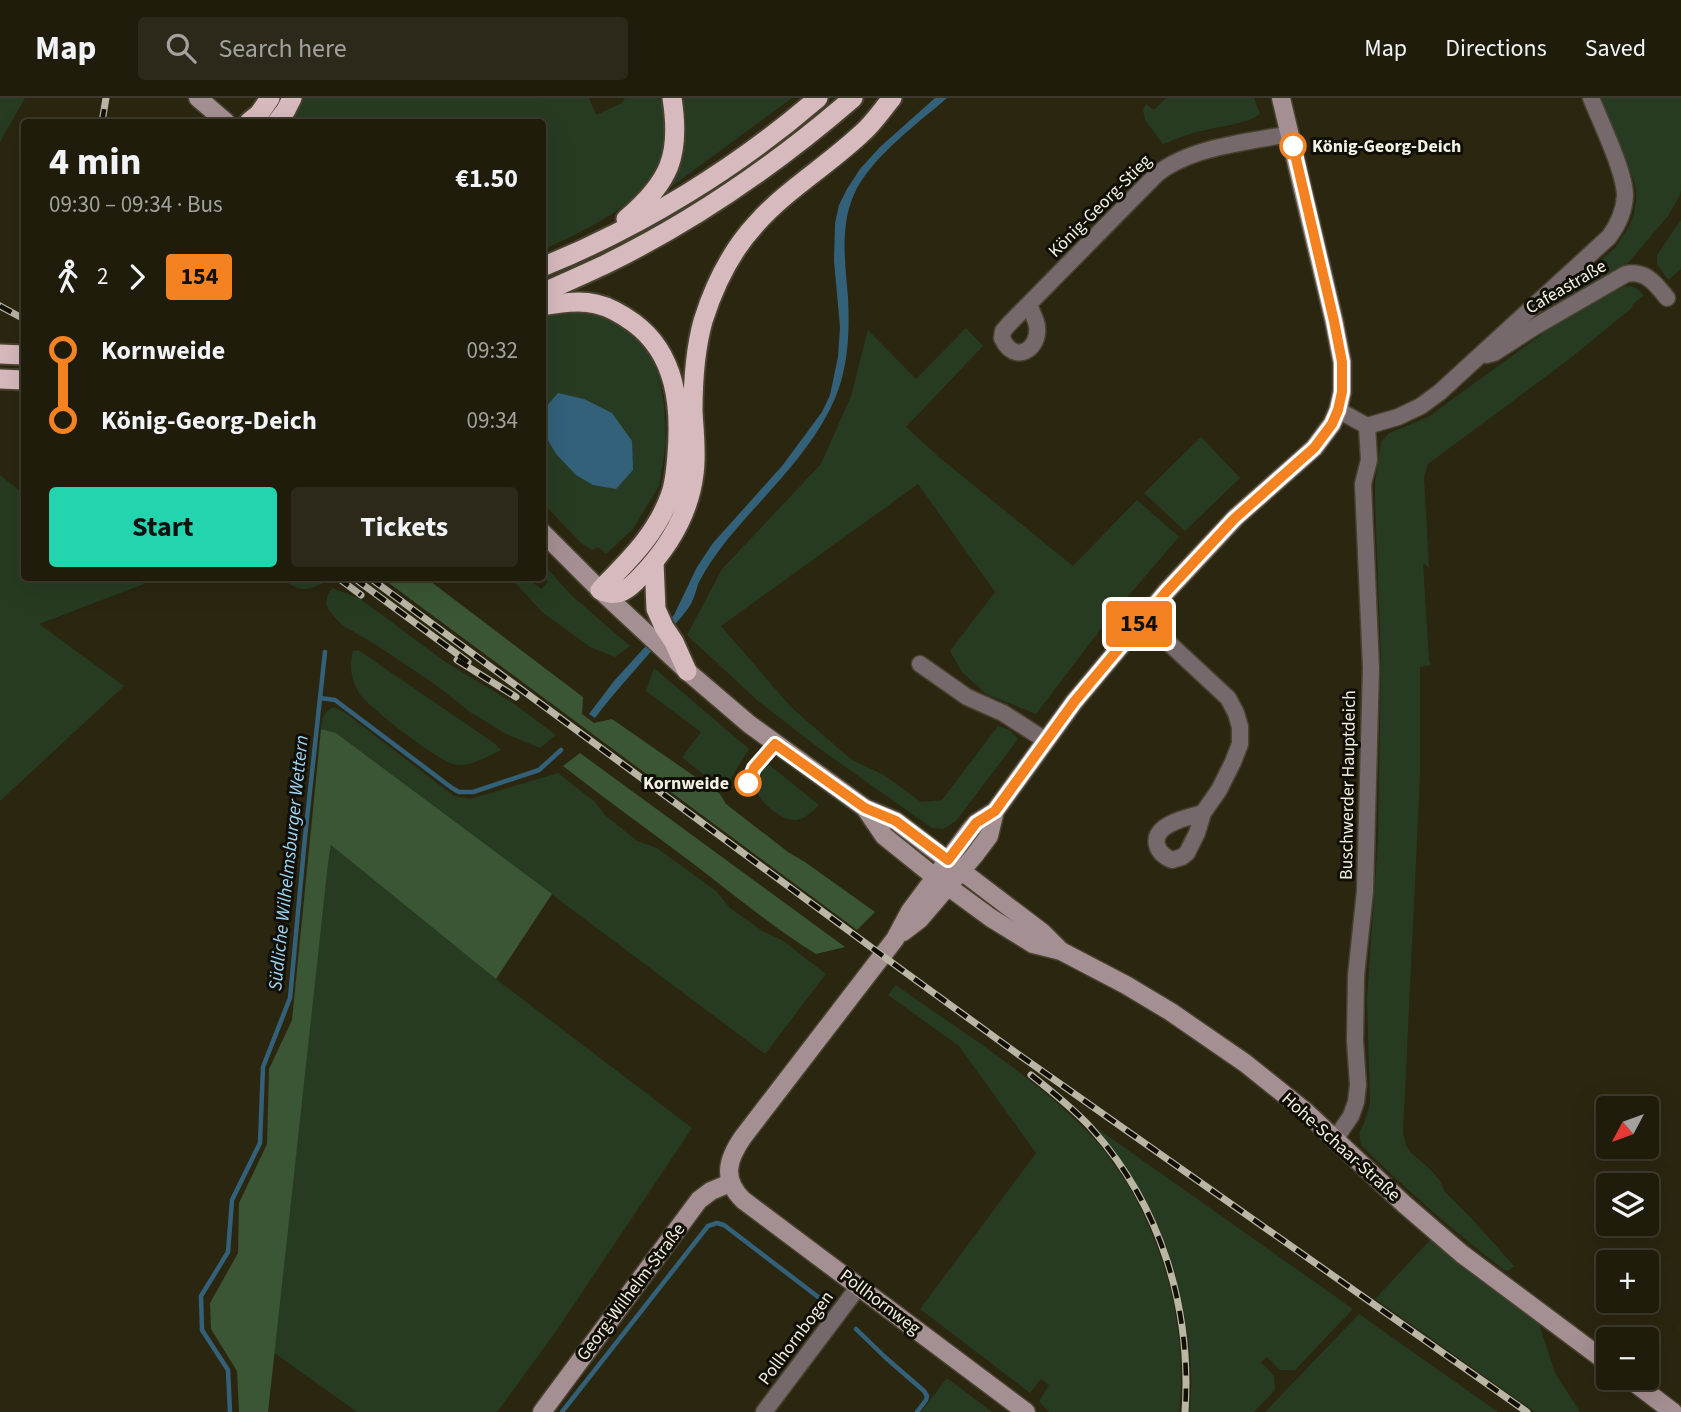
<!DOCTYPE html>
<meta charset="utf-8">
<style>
body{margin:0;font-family:"Source Sans 3",sans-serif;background:#2d291a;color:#f1f3f6;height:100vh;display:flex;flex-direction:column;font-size:26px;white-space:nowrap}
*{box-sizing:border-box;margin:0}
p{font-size:23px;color:#a2a19d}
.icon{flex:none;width:38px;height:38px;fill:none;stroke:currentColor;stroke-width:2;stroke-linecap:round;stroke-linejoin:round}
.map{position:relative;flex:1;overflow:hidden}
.sheet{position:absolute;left:21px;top:21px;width:525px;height:462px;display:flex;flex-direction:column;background:#201c0c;border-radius:7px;box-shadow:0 7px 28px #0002,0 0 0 2px #3d3a2d}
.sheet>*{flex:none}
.badge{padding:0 14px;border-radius:5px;font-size:24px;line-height:46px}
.needle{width:46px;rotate:229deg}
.tools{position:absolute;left:1596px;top:998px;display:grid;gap:14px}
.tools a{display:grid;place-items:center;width:63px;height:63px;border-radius:7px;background:#201c0c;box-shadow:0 7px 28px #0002,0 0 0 2px #3d3a2d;font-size:35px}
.map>.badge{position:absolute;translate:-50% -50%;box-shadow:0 0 0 4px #fff}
.legs{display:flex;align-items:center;gap:10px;height:77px;padding:0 28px;font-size:23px}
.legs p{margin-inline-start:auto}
.head{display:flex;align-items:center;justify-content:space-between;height:119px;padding:0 28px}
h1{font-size:38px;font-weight:700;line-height:52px}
.cta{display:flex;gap:14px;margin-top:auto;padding:14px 28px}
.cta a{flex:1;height:80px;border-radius:7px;background:#23d5af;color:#111;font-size:28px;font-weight:700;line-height:80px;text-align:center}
.cta a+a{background:#2d291a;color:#f1f3f6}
ul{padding:0 28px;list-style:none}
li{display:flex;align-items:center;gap:24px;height:70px;font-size:26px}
li i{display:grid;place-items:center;width:10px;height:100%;margin:0 9px;background:currentColor}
li i::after{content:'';width:18px;height:18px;margin:-9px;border:5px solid;border-radius:50%;background:#201c0c}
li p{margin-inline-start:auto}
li:first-child i{background:linear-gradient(#0000 50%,currentColor 0)}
li:last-child i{background:linear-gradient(currentColor 50%,#0000 0)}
header{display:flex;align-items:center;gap:42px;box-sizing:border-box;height:98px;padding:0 35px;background:#201c0c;border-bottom:2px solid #3d3a2d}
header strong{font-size:33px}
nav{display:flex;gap:38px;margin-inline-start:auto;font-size:24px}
.search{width:490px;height:63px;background:#2d291a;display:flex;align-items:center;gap:18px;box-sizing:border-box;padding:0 24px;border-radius:7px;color:#a2a19d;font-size:26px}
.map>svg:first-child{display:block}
.green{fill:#273b22}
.forest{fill:#3a5634}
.water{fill:#33617a}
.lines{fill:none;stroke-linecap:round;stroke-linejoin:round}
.stream{stroke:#33617a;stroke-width:4.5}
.minor-casing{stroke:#47422e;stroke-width:19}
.secondary-casing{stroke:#47422e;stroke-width:21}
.trunk-casing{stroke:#47422e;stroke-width:23}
.minor{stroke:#76696b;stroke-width:16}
.secondary{stroke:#a48f92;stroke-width:18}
.trunk{stroke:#d7babe;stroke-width:19}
.rail-casing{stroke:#b9b6a6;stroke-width:7}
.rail{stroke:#110f06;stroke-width:4.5;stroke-dasharray:13;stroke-linecap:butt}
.line-1-casing{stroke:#fff;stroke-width:16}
.line-1{stroke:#f58220;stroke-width:10}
.stop-1-dot{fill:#fff;stroke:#f58220;stroke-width:3.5}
.labels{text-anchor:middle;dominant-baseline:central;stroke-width:6;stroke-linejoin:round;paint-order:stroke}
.stop-label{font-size:18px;font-weight:bold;fill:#f3f1e3;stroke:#110f06;text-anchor:start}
.street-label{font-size:18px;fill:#f3f1e3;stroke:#110f06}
.water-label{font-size:19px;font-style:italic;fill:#9ed8fa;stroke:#110f06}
</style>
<header>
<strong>Map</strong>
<div class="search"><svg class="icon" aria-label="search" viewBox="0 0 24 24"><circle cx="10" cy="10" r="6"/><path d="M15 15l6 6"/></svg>Search here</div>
<nav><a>Map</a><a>Directions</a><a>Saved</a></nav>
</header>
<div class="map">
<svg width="1681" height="1314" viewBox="0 0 1681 1314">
<rect width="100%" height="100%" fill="#2b2610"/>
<g class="green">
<polygon points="0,0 25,0 0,44"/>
<path d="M299,0H589L596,17L622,5L625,0H658L659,2H663L665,4C665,18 667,33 666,47C660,100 585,132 543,152L542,24H292Z"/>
<path d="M683,0H792L667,92C682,63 691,33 683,0Z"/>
<path d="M1166,0H1254L1260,16C1245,27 1224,27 1206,32C1191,35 1177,40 1163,46L1145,22L1143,12L1146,6L1154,12Z"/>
<polygon points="1601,0 1681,0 1681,93 1679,99 1668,118 1628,165 1618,172 1548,212 1546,210 1615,150 1630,127 1634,115 1636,103 1636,91 1631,75"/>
<polygon points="1681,122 1681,171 1668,182 1657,166 1657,157"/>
<path d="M1626,188C1634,188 1640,191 1643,198L1632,207L1633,209L1568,262L1428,366L1424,379L1429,470L1423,465L1429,562L1431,567L1420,569V679L1403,1035L1406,1047L1411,1055L1430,1071L1440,1083L1445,1094L1472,1121L1514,1168L1509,1172H1504C1454,1133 1406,1092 1361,1047L1359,1036L1365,1023L1370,1005L1367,901L1378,742L1381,560L1375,404V385L1381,344L1389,335L1428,319L1549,231L1614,193Z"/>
<polygon points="564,214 591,215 612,221 627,231 641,244 657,267 664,306 666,345 659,388 633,431 606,456 598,449 592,452 581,445 543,405 542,332 556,356 558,295 543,312 543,217"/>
<polygon points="966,230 983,248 906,329 940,360 1073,468 1137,402 1179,439 1106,524 1036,616 986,596 962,574 950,553 995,494 918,386 721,528 791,609 852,662 884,677 921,704 942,702 998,628 1010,632 1018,641 956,723 943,731 932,730 820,651 758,603 687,537 722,471 821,366 851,298 868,232 916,281"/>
<polygon points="1201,339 1240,380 1185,433 1144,395"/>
<polygon points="0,377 24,396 24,480 136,480 144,486 39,526 124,588 0,703"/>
<polygon points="543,466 572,498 630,548 615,559 590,549 542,514 511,480 527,480 541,491 548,484 543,477"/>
<path d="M280,480H321L324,484C305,496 297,491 280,480Z"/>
<polygon points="332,490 359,500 444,563 513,605 556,637 540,650 506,636 470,614 436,587 373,545 342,527 329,513 326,506 328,496"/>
<path d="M358,552L494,645L501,652C491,657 471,668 460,667C458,667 451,666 450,665C433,658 369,610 359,595C351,581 349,568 353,553Z"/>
<path d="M654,570L749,651L726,688C709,683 696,670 682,659L701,634L646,593Z"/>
<path d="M334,609L344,614L454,698L470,701L558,675L595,704L605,717L637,743L657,750L716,793L730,810L764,834L782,842L826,876L765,956L336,635L321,631C322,620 324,613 334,609Z"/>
<path d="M767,665L819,707C812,714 805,721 796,722C781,724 752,699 754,683C755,676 762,670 767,665Z"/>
<polygon points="332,746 496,881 692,1030 557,1232 497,1314 357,1314 273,1254 328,766"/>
<path d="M896,887C963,935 1042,983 1098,1045C1107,1055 1115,1068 1123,1079C1166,1148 1188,1233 1179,1314H1049L1039,1303L1049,1287L1041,1281L1030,1295L920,1211L1036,1055L959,948L888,897Z"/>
<path d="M1091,1026L1353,1211L1295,1272H1280L1267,1259L1261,1264L1274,1278L1275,1292L1254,1314H1189C1193,1287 1191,1260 1187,1233C1176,1156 1145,1083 1091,1026Z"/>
<polygon points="1431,1141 1539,1226 1555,1275 1580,1314 1535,1314 1375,1201"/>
<polygon points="1359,1216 1498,1314 1265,1314"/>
<polygon points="947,1280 992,1314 921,1314"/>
</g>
<g class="forest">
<polygon points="382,480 426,480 583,599 582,616 594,625 612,621 720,696 726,706 788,754 805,764 875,814 857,832"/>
<polygon points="321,631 336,635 552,796 496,881 331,747 328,766 268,1314 239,1314 237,1273 211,1231 210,1205 238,1155 239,1105 267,1046 269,971 292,922"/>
<path d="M580,655L845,849L816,856C772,829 732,795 691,764C649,732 605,701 563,668Z"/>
</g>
<g class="water">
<path d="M935,0H947C917,26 877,55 857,90C839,124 845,163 848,199C850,238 848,278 829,313C804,362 761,400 727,442C716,456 706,470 698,486C696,493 694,500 691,506C683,519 670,531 660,543C638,569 615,593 595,620L589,616L614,583L674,517L697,469L713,445L782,368L822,314L830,297L838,259L840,229L834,163L835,125L839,107L847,91L860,71L880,49Z"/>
<polygon points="558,295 584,301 612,315 632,343 633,372 616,391 593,387 576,377 556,356 543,334 543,312"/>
</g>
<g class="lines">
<g class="stream">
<polyline points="320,600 335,602 452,690 459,694 473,694 539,672 561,652"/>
<polyline points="856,1231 886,1260 924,1293 927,1298 926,1302 917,1314"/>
<polyline points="230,1314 228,1272 202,1232 201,1198 228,1154 232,1102 260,1045 263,969 290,900 305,739 325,554"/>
<polyline points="562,1314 708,1128 717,1125 724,1127 826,1205"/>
</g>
<g class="minor-casing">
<g id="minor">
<path d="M1029,206C1031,213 1036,221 1037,228C1040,252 1014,267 1002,240L1003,233L1010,225L1157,76C1191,49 1247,44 1290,36"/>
<path d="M1486,257L1494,255L1536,228L1626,176C1646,172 1656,186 1667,200"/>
<path d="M1338,312L1367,328L1398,319L1421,308L1440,294L1609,139C1618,127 1624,114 1625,98C1625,74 1601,25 1591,0"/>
<path d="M1143,521L1228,600L1236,615L1240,629V646L1233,664L1219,692L1203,715L1197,735L1187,755L1182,759L1172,762C1165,759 1159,755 1157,747C1152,726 1189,719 1203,715"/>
<polyline points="920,566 967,599 1003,615 1045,642"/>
<polyline points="1336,1040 1351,1018 1356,1004 1358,987 1355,943 1356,878 1365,793 1371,570 1363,386 1369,362 1367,328"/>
<polyline points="764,1314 859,1188"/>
</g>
</g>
<g class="secondary-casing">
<g id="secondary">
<polyline points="198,0 226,24"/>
<polyline points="542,434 600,492 687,573 749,626 865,710 896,723 1043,835 1061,853"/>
<polyline points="865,710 884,738 935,779 991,820 1033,846 1061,853 1126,887 1171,914 1245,965 1305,1013 1404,1106 1462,1156 1608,1265"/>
<polyline points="903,834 920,821 974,758 989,738 995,713"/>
<polyline points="1627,1279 1673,1314"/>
<polyline points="542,1314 699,1102 711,1093 730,1085"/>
<path d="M1026,1314L743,1102C722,1081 727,1062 743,1039L895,841L910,813L970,732L976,725L995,713L1074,604L1166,494L1236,419L1314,350L1332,326L1338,312L1342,294V264L1334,223L1281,0"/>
</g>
</g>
<g class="trunk-casing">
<g id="trunk">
<polyline points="249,24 259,16 270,0"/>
<polyline points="277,24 286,12 292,0"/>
<path d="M626,121C670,84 681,57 672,0"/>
<path d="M542,169C641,129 737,70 818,0"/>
<path d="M542,195C564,185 585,176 606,166C694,123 779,64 853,0"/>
<path d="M542,208C560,205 579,202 596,206C610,209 623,217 634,225C676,256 681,308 677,356C676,370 675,385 670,398C656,437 628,463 600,492C618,501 629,491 641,478C668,450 689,416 694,376C697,355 694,334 693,313C693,283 695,252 703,223C714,188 731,153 756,126C786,92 827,68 861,36C873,26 882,12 892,0"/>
<polyline points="0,256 24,257"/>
<polyline points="0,281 24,282"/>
<polyline points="654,464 656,511 664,529 674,544 687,573"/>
</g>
</g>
<use href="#minor" class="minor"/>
<use href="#secondary" class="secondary"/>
<use href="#trunk" class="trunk"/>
<g class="rail-casing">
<g id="rail">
<polyline points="102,24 106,0"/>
<polyline points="0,208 24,221"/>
<polyline points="338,480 361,497"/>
<polyline points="354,480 468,564"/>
<polyline points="370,480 902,872 1015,954 1527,1314"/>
<polyline points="457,562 516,599"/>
<path d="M1031,977C1052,994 1074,1011 1092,1031C1161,1108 1192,1211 1185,1314"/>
</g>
</g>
<use href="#rail" class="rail"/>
</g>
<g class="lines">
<g class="line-1-casing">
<polyline id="line-1" points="748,685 754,670 775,646 865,710 896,723 948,762 976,725 995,713 1074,604 1166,494 1234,421 1314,350 1332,326 1338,312 1342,294 1342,264 1334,223 1293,48"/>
</g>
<use href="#line-1" class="line-1"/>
</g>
<g class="stop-1-dot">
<circle cx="1293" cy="48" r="12"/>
<circle cx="748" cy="685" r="12"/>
</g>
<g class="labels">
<g class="stop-label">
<text x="1312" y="48">König-Georg-Deich</text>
<text x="729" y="685" text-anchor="end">Kornweide</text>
</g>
<g class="street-label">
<text transform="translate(1100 108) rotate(-45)">König-Georg-Stieg</text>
<text transform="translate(1566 189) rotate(-30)">Cafeastraße</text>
<text transform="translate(1348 687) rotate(-89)">Buschwerder Hauptdeich</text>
<text transform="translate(1341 1049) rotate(42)">Hohe-Schaar-Straße</text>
<text transform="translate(631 1194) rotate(-53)">Georg-Wilhelm-Straße</text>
<text transform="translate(880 1204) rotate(37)">Pollhornweg</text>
<text transform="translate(796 1240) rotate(-53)">Pollhornbogen</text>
</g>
<g class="water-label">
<text transform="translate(289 765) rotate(-84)">Südliche Wilhelmsburger Wettern</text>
</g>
</g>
</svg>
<div class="tools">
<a><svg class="needle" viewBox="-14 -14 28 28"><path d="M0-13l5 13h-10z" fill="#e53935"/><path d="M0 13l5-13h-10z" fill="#a2a19d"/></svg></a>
<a><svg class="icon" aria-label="layers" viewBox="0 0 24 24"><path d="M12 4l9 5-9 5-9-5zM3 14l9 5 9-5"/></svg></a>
<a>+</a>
<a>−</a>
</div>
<b class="badge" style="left:1139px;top:526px;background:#f58220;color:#111">154</b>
<section class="sheet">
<div class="head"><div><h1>4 min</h1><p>09:30 – 09:34 · Bus</p></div><b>€1.50</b></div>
<div class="legs"><svg class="icon" aria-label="walk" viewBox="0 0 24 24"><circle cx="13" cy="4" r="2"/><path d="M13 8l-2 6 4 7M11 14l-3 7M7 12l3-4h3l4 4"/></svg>2<svg class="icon" aria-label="forward" viewBox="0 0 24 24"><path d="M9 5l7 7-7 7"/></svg><b class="badge" style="background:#f58220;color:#111">154</b></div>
<ul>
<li><i style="color:#f58220"></i><b>Kornweide</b><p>09:32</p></li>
<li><i style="color:#f58220"></i><b>König-Georg-Deich</b><p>09:34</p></li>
</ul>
<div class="cta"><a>Start</a><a>Tickets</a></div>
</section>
</div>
